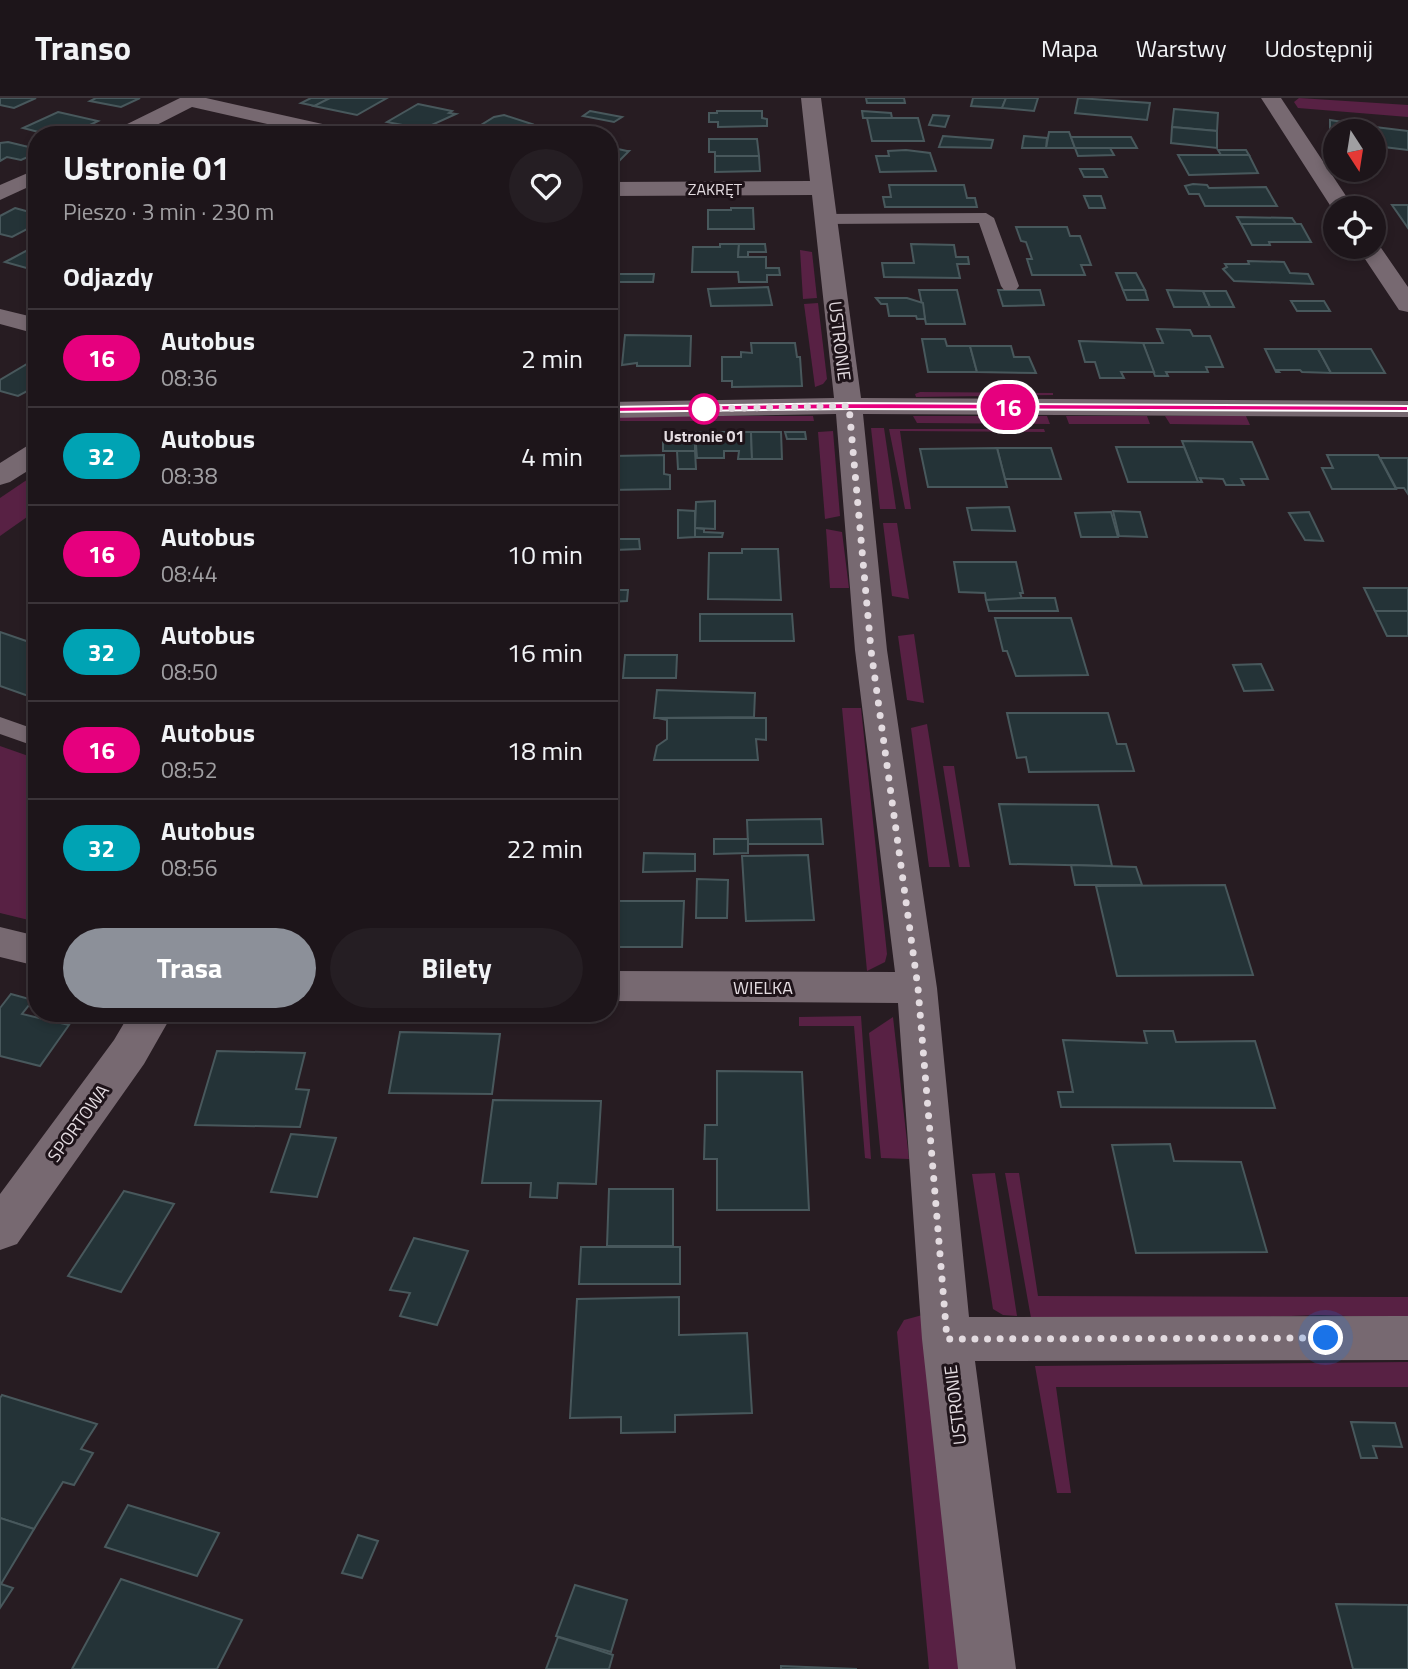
<!DOCTYPE html>
<html lang="pl">
<meta charset="utf-8">
<style>
body{margin:0;font-family:"Titillium Web",sans-serif;background:#251e23;color:#f1f3f6;height:100vh;display:flex;flex-direction:column;font-size:26px;white-space:nowrap}
*{box-sizing:border-box;margin:0}
p{font-size:23px;color:#a09fa2}
.icon{flex:none;width:38px;height:38px;fill:none;stroke:currentColor;stroke-width:2;stroke-linecap:round;stroke-linejoin:round}
.map{position:relative;flex:1;overflow:hidden}
.details{position:absolute;left:28px;top:28px;width:590px;height:896px;display:flex;flex-direction:column;background:#1d151a;border-radius:28px;box-shadow:0 4px 10px #0003,0 0 0 2px #3b3439}
.details>*{flex:none}
.badge{padding:0 14px;border-radius:23px;font-size:24px;line-height:46px}
.needle{width:46px;rotate:168deg}
.controls{position:absolute;left:1323px;top:21px;display:grid;gap:14px}
.controls a{display:grid;place-items:center;width:63px;height:63px;border-radius:50%;background:#1d151a;box-shadow:0 4px 10px #0003,0 0 0 2px #3b3439;font-size:35px}
.you{position:absolute;width:35px;height:35px;margin:-18px;border:5px solid #fff;border-radius:50%;background:#1a73e8;box-shadow:0 0 0 10px #1a73e833}
.map>.badge{position:absolute;translate:-50% -50%;box-shadow:0 0 0 4px #fff}
h2{padding:0 35px;font-size:26px;line-height:63px}
.round{display:grid;place-items:center;flex:none;width:74px;height:74px;border-radius:37px;background:#251e23}
.head{display:flex;align-items:center;justify-content:space-between;height:119px;padding:0 35px}
h1{font-size:33px;font-weight:700;line-height:52px}
.cta{display:flex;gap:14px;margin-top:auto;padding:14px 35px}
.cta a{flex:1;height:80px;border-radius:42px;background:#8c9099;color:#fff;font-size:28px;font-weight:700;line-height:80px;text-align:center}
.cta a+a{background:#251e23;color:#f1f3f6}
ul{padding:0;list-style:none}
li{display:flex;align-items:center;gap:21px;height:98px;padding:0 35px;border-top:2px solid #3b3439}
li div{flex:1}
li b{display:block;font-size:26px}
li em{font-style:normal}
li .badge{min-width:77px;font-weight:700;text-align:center}
header{display:flex;align-items:center;gap:42px;box-sizing:border-box;height:98px;padding:0 35px;background:#1d151a;border-bottom:2px solid #3b3439}
header strong{font-size:33px}
nav{display:flex;gap:38px;margin-inline-start:auto;font-size:24px}
.map>svg:first-child{display:block}
.green{fill:#582144}
.building{fill:#243337;stroke:#48585c;stroke-width:2}
.lines{fill:none;stroke-linecap:round;stroke-linejoin:round}
.service{fill:#776971;fill-rule:evenodd}
.minor{fill:#776971;fill-rule:evenodd}
.line{fill:#e6007e;stroke:#fff;stroke-width:2}
.walk{stroke:#e3dbe0;stroke-width:7;stroke-dasharray:0 12.6}
.stop-dot{fill:#fff;stroke:#e6007e;stroke-width:3.5}
.labels{text-anchor:middle;dominant-baseline:central;stroke-width:6;stroke-linejoin:round;paint-order:stroke}
.far-street-label{font-size:16px;fill:#e3dbe0;stroke:#1e1319}
.far-stop-label{font-size:16px;font-weight:bold;fill:#e3dbe0;stroke:#1e1319}
.street-label{font-size:18px;fill:#e3dbe0;stroke:#1e1319}
</style>
<header>
<strong>Transo</strong>
<nav><a>Mapa</a><a>Warstwy</a><a>Udostępnij</a></nav>
</header>
<div class="map">
<svg width="1408" height="1571" viewBox="0 0 1408 1571">
<rect width="100%" height="100%" fill="#271c22"/>
<g class="green">
<polygon points="1299,0 1408,7 1408,19 1298,10 1294,4"/>
<polygon points="800,152 812,154 817,200 803,201"/>
<polygon points="818,205 827,281 823,286 815,289 804,206"/>
<polygon points="920,294 1053,295 1053,297 916,299 915,296"/>
<polygon points="614,318 813,318 814,323 609,323"/>
<polygon points="913,318 1047,318 1050,326 917,325"/>
<polygon points="1066,318 1147,318 1150,326 1069,326"/>
<polygon points="1165,318 1246,318 1250,327 1170,326"/>
<polygon points="871,330 884,330 896,411 880,411"/>
<polygon points="889,331 1044,331 1045,334 900,333 911,411 905,411"/>
<polygon points="833,333 840,418 825,421 818,334"/>
<polygon points="37,375 37,412 0,438 0,400"/>
<polygon points="883,425 897,425 909,501 892,498"/>
<polygon points="826,431 842,434 849,490 830,490"/>
<polygon points="914,536 924,605 907,602 898,538"/>
<polygon points="842,610 861,610 887,856 885,864 867,873"/>
<polygon points="927,626 950,769 929,769 911,630"/>
<polygon points="0,648 37,661 37,824 0,815"/>
<polygon points="943,668 954,668 970,769 959,769"/>
<polygon points="861,918 871,1061 865,1060 854,928 799,928 799,919"/>
<polygon points="893,919 909,1061 881,1060 869,935"/>
<polygon points="995,1075 1017,1218 1003,1217 993,1211 972,1076"/>
<polygon points="1005,1075 1019,1075 1038,1198 1408,1199 1408,1220 1319,1217 1085,1225 1031,1220"/>
<polygon points="926,1216 965,1571 929,1571 897,1234 904,1222"/>
<polygon points="1408,1264 1408,1289 1056,1289 1071,1395 1057,1395 1035,1268"/>
</g>
<g class="building">
<polygon points="0,0 36,0 14,10 0,7"/>
<polygon points="96,0 140,0 121,9 90,3"/>
<polygon points="311,0 330,0 315,8 301,5"/>
<polygon points="330,0 387,0 357,17 314,8"/>
<polygon points="866,0 904,0 905,5 867,5"/>
<polygon points="973,0 1006,0 1002,10 971,8"/>
<polygon points="1006,0 1038,0 1034,13 1002,10"/>
<polygon points="1078,0 1150,5 1147,22 1075,15"/>
<polygon points="418,6 452,13 449,15 456,16 423,31 387,24"/>
<polygon points="1174,11 1218,15 1217,33 1172,29"/>
<polygon points="590,13 622,19 614,24 583,18"/>
<polygon points="717,13 762,13 762,20 767,21 767,28 718,29 718,24 709,24 709,15 717,15"/>
<polygon points="862,13 891,15 892,20 863,20"/>
<polygon points="58,14 98,23 70,37 50,37 23,30"/>
<polygon points="504,17 532,26 524,31 526,35 523,37 465,37 494,19"/>
<polygon points="933,17 949,18 945,29 929,27"/>
<polygon points="867,20 918,20 924,43 872,43"/>
<polygon points="1330,22 1375,29 1375,48 1374,33 1335,33 1335,37 1330,36"/>
<polygon points="1172,29 1217,33 1217,50 1171,45"/>
<polygon points="1375,29 1408,33 1408,52 1376,48"/>
<polygon points="1049,34 1069,34 1075,50 1046,50"/>
<polygon points="943,38 993,42 991,50 939,49"/>
<polygon points="1024,38 1047,40 1046,50 1022,50"/>
<polygon points="1071,39 1131,39 1137,50 1075,50"/>
<polygon points="709,41 757,41 759,58 715,58 715,54 709,54"/>
<polygon points="8,44 37,51 37,55 21,62 7,59 0,63 0,45"/>
<polygon points="609,49 627,53 629,53 619,63 609,65"/>
<polygon points="1075,50 1110,50 1114,57 1078,58"/>
<polygon points="906,52 930,55 936,73 880,74 876,58 889,58 888,53"/>
<polygon points="1218,52 1246,52 1249,57 1221,57"/>
<polygon points="1178,57 1249,57 1258,75 1189,77"/>
<polygon points="715,58 759,58 760,73 715,74"/>
<polygon points="1080,71 1103,71 1107,79 1084,79"/>
<polygon points="1193,86 1207,87 1209,90 1266,89 1277,108 1205,108 1199,96 1189,96 1185,88"/>
<polygon points="889,87 964,87 967,100 975,100 977,109 885,109 883,99 891,99"/>
<polygon points="1084,98 1101,98 1105,110 1089,110"/>
<polygon points="1392,107 1408,107 1408,130"/>
<polygon points="15,110 37,116 37,126 12,139 0,136 0,118"/>
<polygon points="731,110 753,110 754,131 708,131 708,112 731,112"/>
<polygon points="1237,119 1292,120 1296,126 1241,126"/>
<polygon points="1241,126 1301,126 1311,144 1269,144 1270,147 1252,147"/>
<polygon points="1016,129 1067,129 1070,138 1080,138 1091,167 1081,167 1085,177 1032,177 1027,161 1032,161 1026,144 1021,143"/>
<polygon points="720,146 739,146 738,159 766,159 766,170 779,170 780,177 767,177 767,184 739,184 738,174 692,174 693,149 720,149"/>
<polygon points="739,146 765,146 766,154 748,154 748,159 738,159"/>
<polygon points="911,146 954,147 956,159 968,159 969,166 957,166 960,180 884,179 882,165 914,165"/>
<polygon points="37,147 37,173 5,164 11,161"/>
<polygon points="1248,163 1284,164 1290,175 1308,176 1313,186 1234,183 1223,171 1227,169 1225,166 1249,166"/>
<polygon points="1116,175 1136,175 1145,192 1123,192"/>
<polygon points="609,176 654,176 653,184 609,184"/>
<polygon points="768,189 772,207 711,208 708,191"/>
<polygon points="919,192 957,192 965,226 926,226"/>
<polygon points="998,192 1040,192 1044,207 1003,208"/>
<polygon points="1123,192 1145,192 1148,202 1127,202"/>
<polygon points="1167,192 1203,193 1210,209 1174,209"/>
<polygon points="1203,193 1226,193 1234,209 1210,209"/>
<polygon points="876,200 907,200 923,205 925,221 917,221 916,218 889,218 887,206 881,206"/>
<polygon points="1291,203 1324,203 1330,213 1297,213"/>
<polygon points="1157,231 1190,232 1193,238 1210,238 1223,269 1206,269 1208,274 1166,274 1168,278 1155,278 1143,245 1163,245"/>
<polygon points="625,237 691,238 690,268 637,268 637,265 622,267"/>
<polygon points="922,241 945,241 947,248 970,248 977,274 928,274"/>
<polygon points="1079,243 1143,245 1154,274 1121,274 1124,280 1100,280 1095,264 1085,264"/>
<polygon points="751,245 795,245 797,259 800,259 802,288 732,289 732,283 722,283 722,259 741,259 741,254 752,255"/>
<polygon points="970,248 1011,248 1014,259 1029,259 1036,275 977,274"/>
<polygon points="1265,251 1318,251 1331,275 1302,274 1300,272 1277,272 1279,274 1276,274"/>
<polygon points="1318,251 1371,251 1385,275 1331,275"/>
<polygon points="37,260 37,288 18,298 0,293 0,282"/>
<rect x="663" y="334" width="32" height="19"/>
<polygon points="695,334 751,334 752,361 738,361 739,353 724,353 724,360 697,360"/>
<polygon points="751,334 781,334 782,361 752,361"/>
<polygon points="785,334 805,334 806,341 787,341"/>
<polygon points="1182,343 1252,344 1268,381 1241,381 1244,387 1226,387 1223,381 1200,380 1202,384 1198,384"/>
<polygon points="1116,349 1184,349 1198,384 1128,384"/>
<polygon points="997,350 1051,350 1061,381 1005,381"/>
<polygon points="997,350 1007,389 928,389 920,351"/>
<polygon points="677,353 695,353 696,371 678,371"/>
<polygon points="664,357 664,376 670,377 670,391 609,392 612,358"/>
<polygon points="1327,357 1378,357 1396,391 1332,391 1322,370 1333,370"/>
<polygon points="1380,360 1408,360 1408,396 1404,390 1396,390"/>
<polygon points="715,403 715,431 695,430 696,404"/>
<polygon points="1009,409 1015,433 972,432 967,410"/>
<polygon points="678,412 695,413 695,439 678,440"/>
<polygon points="1113,413 1140,414 1147,439 1119,438"/>
<polygon points="1111,414 1118,439 1081,439 1075,415"/>
<polygon points="1309,414 1323,443 1305,442 1289,415"/>
<polygon points="695,430 704,431 704,434 723,435 722,439 695,439"/>
<polygon points="609,441 639,441 640,451 615,452 611,492 628,492 627,503 609,504"/>
<polygon points="742,451 778,451 781,502 708,501 709,455 742,455"/>
<polygon points="954,464 1016,464 1023,495 1020,495 1022,501 986,502 985,495 959,494"/>
<polygon points="1364,490 1408,490 1408,513 1375,513"/>
<polygon points="1021,500 1055,500 1058,513 989,513 986,502"/>
<polygon points="1375,513 1408,513 1408,538 1387,538"/>
<polygon points="700,516 792,516 794,543 700,543"/>
<polygon points="995,520 1071,520 1088,577 1016,578 1007,553 1003,553"/>
<polygon points="0,534 35,546 33,548 37,549 37,601 0,588"/>
<polygon points="625,557 677,557 676,580 623,580"/>
<polygon points="1261,566 1273,592 1244,593 1233,567"/>
<polygon points="657,592 755,595 754,619 654,620"/>
<polygon points="1007,615 1108,615 1117,646 1126,646 1134,673 1029,674 1026,659 1017,660"/>
<polygon points="658,620 766,620 766,642 756,641 758,662 654,662 657,648 667,641 667,622"/>
<polygon points="999,706 1098,707 1112,768 1010,766"/>
<polygon points="821,721 823,746 748,746 747,722"/>
<polygon points="714,741 748,741 748,755 714,756"/>
<polygon points="644,755 695,756 695,773 643,774"/>
<polygon points="808,757 814,822 746,823 742,758"/>
<polygon points="1071,767 1136,769 1142,787 1075,787"/>
<polygon points="697,781 728,782 727,820 696,820"/>
<polygon points="1225,787 1253,877 1117,878 1096,788"/>
<polygon points="609,803 684,803 682,849 613,849 613,855 609,855"/>
<polygon points="11,896 33,902 22,916 69,927 40,968 0,958 0,910"/>
<polygon points="1144,933 1173,933 1176,944 1255,943 1275,1010 1061,1009 1058,994 1073,994 1063,942 1147,945"/>
<polygon points="400,934 500,936 492,996 389,995"/>
<polygon points="217,953 305,955 296,991 309,992 300,1029 195,1027"/>
<polygon points="717,973 802,974 809,1112 717,1112 717,1061 704,1061 705,1027 717,1027"/>
<polygon points="493,1002 601,1003 596,1086 558,1085 557,1100 530,1099 531,1085 482,1085"/>
<polygon points="291,1036 336,1040 317,1099 271,1094"/>
<polygon points="1170,1046 1174,1063 1241,1064 1267,1154 1136,1155 1112,1047"/>
<polygon points="609,1091 673,1091 673,1148 607,1148"/>
<polygon points="124,1093 174,1106 121,1194 68,1178"/>
<polygon points="414,1140 468,1153 437,1227 400,1218 410,1195 390,1192"/>
<polygon points="581,1149 680,1149 680,1186 579,1186"/>
<polygon points="679,1199 679,1237 747,1235 752,1315 675,1317 675,1334 621,1335 621,1319 570,1320 577,1201"/>
<polygon points="2,1297 97,1326 81,1351 93,1355 74,1387 63,1384 34,1431 0,1420 0,1300"/>
<polygon points="1351,1324 1395,1325 1402,1349 1373,1348 1377,1360 1361,1360"/>
<polygon points="128,1407 219,1435 197,1478 105,1449"/>
<polygon points="0,1420 34,1431 1,1486 13,1490 0,1510"/>
<polygon points="358,1437 378,1443 362,1480 342,1475"/>
<polygon points="121,1481 242,1522 217,1571 72,1571"/>
<polygon points="575,1487 627,1502 611,1554 556,1538"/>
<polygon points="1336,1506 1408,1507 1408,1571 1353,1571"/>
<polygon points="558,1539 613,1557 609,1571 546,1571"/>
<polygon points="781,1568 857,1571 781,1571"/>
</g>
<g class="lines">
<g class="service">
<polygon points="986,115 994,120 1019,188 1016,192 1004,192 1001,188 979,125 824,126 816,121 824,116"/>
<polygon points="0,619 37,632 37,649 0,636"/>
</g>
<g class="minor">
<polygon points="180,0 206,0 345,31 352,33 355,37 316,37 192,9 137,37 110,37 113,33"/>
<polygon points="801,0 821,0 861,300 1408,303 1408,319 863,316 887,552 937,890 969,1219 1408,1218 1408,1262 975,1263 1016,1571 958,1571 922,1241 898,905 609,903 609,873 895,874 855,552 836,316 609,320 609,304 834,300 812,97 609,98 609,84 810,83"/>
<polygon points="1261,0 1281,0 1354,110 1335,110 1335,115"/>
<polygon points="37,71 37,85 0,102 0,87"/>
<polygon points="1374,143 1377,144 1408,189 1408,214 1399,212 1357,149 1374,149"/>
<polygon points="0,211 37,220 37,236 0,226"/>
<polygon points="37,346 37,367 10,384 0,387 0,365 27,348"/>
<polygon points="0,829 37,838 37,868 0,859"/>
<polygon points="130,915 173,915 144,966 17,1146 0,1152 0,1096 114,942"/>
</g>
</g>
<polygon class="line" points="849,305 1408,308 1408,313 849,311 609,314 604,312 609,309"/>
<g class="lines">
<polyline class="walk" points="704,311 699,311 849,308 871,552 918,890 947,1241 1326,1240"/>
</g>
<circle class="stop-dot" cx="704" cy="311" r="14"/>
<g class="labels">
<g class="far-street-label">
<text x="715" y="91">ZAKRĘT</text>
</g>
<g class="far-stop-label">
<text x="704" y="338">Ustronie 01</text>
</g>
<g class="street-label">
<text transform="translate(840 243) rotate(83)">USTRONIE</text>
<text x="763" y="889">WIELKA</text>
<text transform="translate(78 1025) rotate(-54)">SPORTOWA</text>
<text transform="translate(955 1307) rotate(-97)">USTRONIE</text>
</g>
</g>
</svg>
<div class="controls">
<a><svg class="needle" viewBox="-14 -14 28 28"><path d="M0-13l5 13h-10z" fill="#e53935"/><path d="M0 13l5-13h-10z" fill="#a09fa2"/></svg></a>
<a><svg class="icon" aria-label="locate" viewBox="0 0 24 24"><circle cx="12" cy="12" r="6"/><path d="M12 2v4M12 18v4M2 12h4M18 12h4"/></svg></a>
</div>
<div class="you" style="left:1326px;top:1240px"></div>
<b class="badge" style="left:1008px;top:309px;background:#e6007e;color:#fff">16</b>
<section class="details">
<div class="head"><div><h1>Ustronie 01</h1><p>Pieszo · 3 min · 230 m</p></div><a class="round"><svg class="icon" aria-label="heart" viewBox="0 0 24 24"><path d="M12 20l-8-8c-3-5 5-10 8-4 3-6 11-1 8 4z"/></svg></a></div>
<h2>Odjazdy</h2>
<ul>
<li><span class="badge" style="background:#e6007e;color:#fff">16</span><div><b>Autobus</b><p>08:36</p></div><em>2 min</em></li>
<li><span class="badge" style="background:#00a3b4;color:#fff">32</span><div><b>Autobus</b><p>08:38</p></div><em>4 min</em></li>
<li><span class="badge" style="background:#e6007e;color:#fff">16</span><div><b>Autobus</b><p>08:44</p></div><em>10 min</em></li>
<li><span class="badge" style="background:#00a3b4;color:#fff">32</span><div><b>Autobus</b><p>08:50</p></div><em>16 min</em></li>
<li><span class="badge" style="background:#e6007e;color:#fff">16</span><div><b>Autobus</b><p>08:52</p></div><em>18 min</em></li>
<li><span class="badge" style="background:#00a3b4;color:#fff">32</span><div><b>Autobus</b><p>08:56</p></div><em>22 min</em></li>
</ul>
<div class="cta"><a>Trasa</a><a>Bilety</a></div>
</section>
</div>
